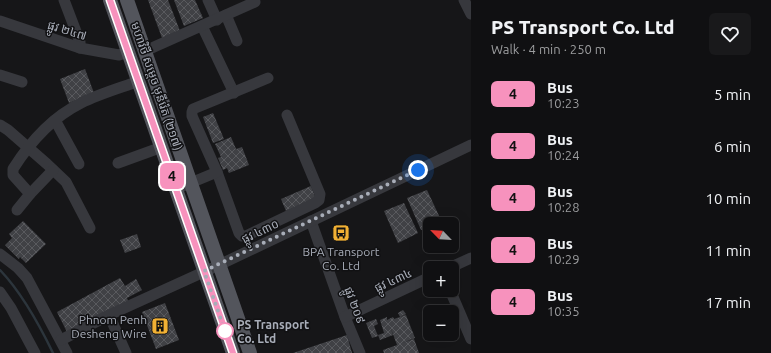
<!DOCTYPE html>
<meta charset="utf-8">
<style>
body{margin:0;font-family:Ubuntu,"Noto Sans Khmer",sans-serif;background:#19191b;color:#f1f3f6;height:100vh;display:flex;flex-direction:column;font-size:15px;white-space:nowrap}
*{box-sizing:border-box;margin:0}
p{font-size:13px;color:#9c9d9f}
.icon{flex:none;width:22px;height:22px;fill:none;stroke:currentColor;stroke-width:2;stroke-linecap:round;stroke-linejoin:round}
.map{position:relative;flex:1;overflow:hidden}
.details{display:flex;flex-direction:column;background:#101012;width:300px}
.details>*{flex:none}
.badge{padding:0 8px;border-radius:6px;font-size:14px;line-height:26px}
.needle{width:26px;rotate:295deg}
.controls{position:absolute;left:423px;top:217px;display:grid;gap:8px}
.controls a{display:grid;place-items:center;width:36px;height:36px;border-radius:6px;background:#101012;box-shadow:0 4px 16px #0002,0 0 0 1px #303032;font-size:20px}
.you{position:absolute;width:20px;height:20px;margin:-10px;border:3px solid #fff;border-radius:50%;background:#1a73e8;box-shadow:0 0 0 6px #1a73e833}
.map>.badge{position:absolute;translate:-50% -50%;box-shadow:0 0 0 2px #fff}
.round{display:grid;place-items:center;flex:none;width:42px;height:42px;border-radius:6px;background:#19191b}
.headline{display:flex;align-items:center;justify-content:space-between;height:68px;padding:0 20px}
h1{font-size:19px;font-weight:800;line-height:30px}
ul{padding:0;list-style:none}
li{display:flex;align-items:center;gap:12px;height:52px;padding:0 20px}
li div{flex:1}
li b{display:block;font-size:15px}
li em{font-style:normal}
li .badge{min-width:44px;font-weight:700;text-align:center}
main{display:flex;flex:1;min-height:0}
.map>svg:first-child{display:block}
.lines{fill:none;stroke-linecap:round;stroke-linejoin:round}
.stream{stroke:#2c353c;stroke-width:2.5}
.building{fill:url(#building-cross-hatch)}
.minor{stroke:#37383d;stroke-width:11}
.major{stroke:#53555c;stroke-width:14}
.line-casing{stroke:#fff;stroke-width:9}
.line{stroke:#f792bd;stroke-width:6}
.walk{stroke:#a8adb8;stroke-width:4;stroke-dasharray:0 7.2}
.stop-dot{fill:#fff;stroke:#f792bd;stroke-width:2}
.labels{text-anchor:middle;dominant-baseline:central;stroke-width:3;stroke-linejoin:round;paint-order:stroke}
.street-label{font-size:12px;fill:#a8adb8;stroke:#111113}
.poi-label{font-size:12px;fill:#a8adb8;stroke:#111113}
.stop-label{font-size:12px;font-weight:bold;fill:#a8adb8;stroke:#111113;text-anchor:start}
</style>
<main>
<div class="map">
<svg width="471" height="353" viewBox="0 0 471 353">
<defs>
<pattern id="building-cross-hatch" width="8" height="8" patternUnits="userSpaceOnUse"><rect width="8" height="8" fill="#404145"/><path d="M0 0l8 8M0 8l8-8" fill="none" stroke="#595a5e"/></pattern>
</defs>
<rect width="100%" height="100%" fill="#161618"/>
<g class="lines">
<path class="stream" d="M0,270C22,293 39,324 53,353"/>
</g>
<g class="building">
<polygon points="148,0 168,0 180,31 162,38"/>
<polygon points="174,0 195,0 203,18 184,26"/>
<polygon points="85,69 94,93 69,103 60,79"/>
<polygon points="213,113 224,139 213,143 203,117"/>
<polygon points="231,137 236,149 242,147 249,165 229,173 227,168 223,170 218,158 221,157 215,144"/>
<polygon points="311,186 316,199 286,211 281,199"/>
<polygon points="427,190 441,220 433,224 430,224 430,225 421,230 407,198"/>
<polygon points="404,203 418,233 398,243 384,211"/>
<polygon points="23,221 46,244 26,263 20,257 19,259 5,245 12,238 9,234"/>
<polygon points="137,234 141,247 125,253 120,240"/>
<polygon points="120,278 125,286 136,279 142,290 127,298 129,303 68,334 57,312"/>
<polygon points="165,303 179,340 156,349 142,312"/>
<polygon points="403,310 406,314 400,317 406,315 415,338 402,343 414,339 419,353 384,353 383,350 397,345 390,326 393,335 380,340 378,335 384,333 380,320 387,317 387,320 393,317 394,319 400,317 398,313"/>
<polygon points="376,319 378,324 374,326 378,336 372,338 366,323"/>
<polygon points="347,335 352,353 293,353"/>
</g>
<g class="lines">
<g class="minor">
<polyline points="64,0 80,42 80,48"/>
<polyline points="208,0 217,20"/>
<polyline points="464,0 471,14"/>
<polyline points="226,15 237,41"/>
<polyline points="0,21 80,48 119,55 128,52"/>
<polyline points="202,26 234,93"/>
<polyline points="145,51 255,2"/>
<polyline points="0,75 22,82"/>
<polyline points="55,120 79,164"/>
<polyline points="0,125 8,130 47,164 66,182 90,228"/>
<polyline points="118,163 162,147"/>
<polyline points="217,172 239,233 242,236 246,236 315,203 319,200 320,194 287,115"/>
<polyline points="176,189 217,172 192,116 192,112 193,109 268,78"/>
<polyline points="30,194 53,170"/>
<path d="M17,210L30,194L13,175V169C30,142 51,118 81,103C99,94 120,88 139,81"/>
<polyline points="311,221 345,317 360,353"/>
<polyline points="0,254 18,268 27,278 67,353"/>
<polyline points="449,268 471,258"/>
<polyline points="450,290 471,339"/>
<polyline points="0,292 11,308 35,353"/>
<polyline points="109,315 126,353"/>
<polyline points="345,317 430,277"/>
<polyline points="61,340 109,315 219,265 471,145"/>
</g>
<g class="major">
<polyline points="110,0 233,353"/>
<polyline points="127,0 250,353"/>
</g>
</g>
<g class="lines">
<g class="line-casing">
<polyline id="line" points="110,0 233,353"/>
</g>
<use href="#line" class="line"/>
<polyline class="walk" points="225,331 204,271 418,170"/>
</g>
<defs>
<g id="bus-square" transform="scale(0.9)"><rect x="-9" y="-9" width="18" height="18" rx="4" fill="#f2b134" stroke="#111113"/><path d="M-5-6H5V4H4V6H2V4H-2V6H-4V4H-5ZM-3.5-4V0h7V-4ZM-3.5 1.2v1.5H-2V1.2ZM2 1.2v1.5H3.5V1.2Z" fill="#111"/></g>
<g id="building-square" transform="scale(0.9)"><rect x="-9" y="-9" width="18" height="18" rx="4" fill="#f2b134" stroke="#111113"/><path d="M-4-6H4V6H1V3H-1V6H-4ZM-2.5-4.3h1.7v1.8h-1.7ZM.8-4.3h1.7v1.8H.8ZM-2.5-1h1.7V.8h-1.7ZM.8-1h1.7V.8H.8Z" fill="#111"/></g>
</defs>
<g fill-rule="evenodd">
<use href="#bus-square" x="341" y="233"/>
<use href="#building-square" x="160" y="326"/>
</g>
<circle class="stop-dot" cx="225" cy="331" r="8"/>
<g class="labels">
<g class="street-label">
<text transform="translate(67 30) rotate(17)">ផ្លូវ ២៤៧</text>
<text transform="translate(157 86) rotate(71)">មហាវិថី សម្តេច មុនីរ៉េត (២១៧)</text>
<text transform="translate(260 231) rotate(-26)">ផ្លូវ ៤៣០</text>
<text transform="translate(393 280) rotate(-25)">ផ្លូវ ៤៣៤</text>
<text transform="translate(355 305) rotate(69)">ផ្លូវ ២០៩</text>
</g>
<g class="poi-label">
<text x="341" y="251">BPA Transport<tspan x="341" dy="14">Co. Ltd</tspan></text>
<text x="147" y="319" text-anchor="end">Phnom Penh<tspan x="147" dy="14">Desheng Wire</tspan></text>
</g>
<g class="stop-label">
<text x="237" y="324">PS Transport<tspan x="237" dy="14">Co. Ltd</tspan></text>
</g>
</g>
</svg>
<div class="controls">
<a><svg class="needle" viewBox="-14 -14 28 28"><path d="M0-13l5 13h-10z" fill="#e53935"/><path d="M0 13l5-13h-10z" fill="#9c9d9f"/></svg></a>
<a>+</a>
<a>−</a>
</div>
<div class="you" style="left:418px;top:170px"></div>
<b class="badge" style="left:172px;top:176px;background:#f792bd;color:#111">4</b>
</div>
<section class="details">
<div class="headline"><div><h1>PS Transport Co. Ltd</h1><p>Walk · 4 min · 250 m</p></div><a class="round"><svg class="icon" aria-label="heart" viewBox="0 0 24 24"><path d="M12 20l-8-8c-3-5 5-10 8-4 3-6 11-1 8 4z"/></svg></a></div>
<ul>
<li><span class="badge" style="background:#f792bd;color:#111">4</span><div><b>Bus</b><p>10:23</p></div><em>5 min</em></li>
<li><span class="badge" style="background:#f792bd;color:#111">4</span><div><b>Bus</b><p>10:24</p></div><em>6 min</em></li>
<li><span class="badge" style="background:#f792bd;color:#111">4</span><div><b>Bus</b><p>10:28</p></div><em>10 min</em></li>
<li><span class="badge" style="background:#f792bd;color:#111">4</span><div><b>Bus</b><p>10:29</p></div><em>11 min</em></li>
<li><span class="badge" style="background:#f792bd;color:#111">4</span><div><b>Bus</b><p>10:35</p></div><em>17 min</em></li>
</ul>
</section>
</main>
